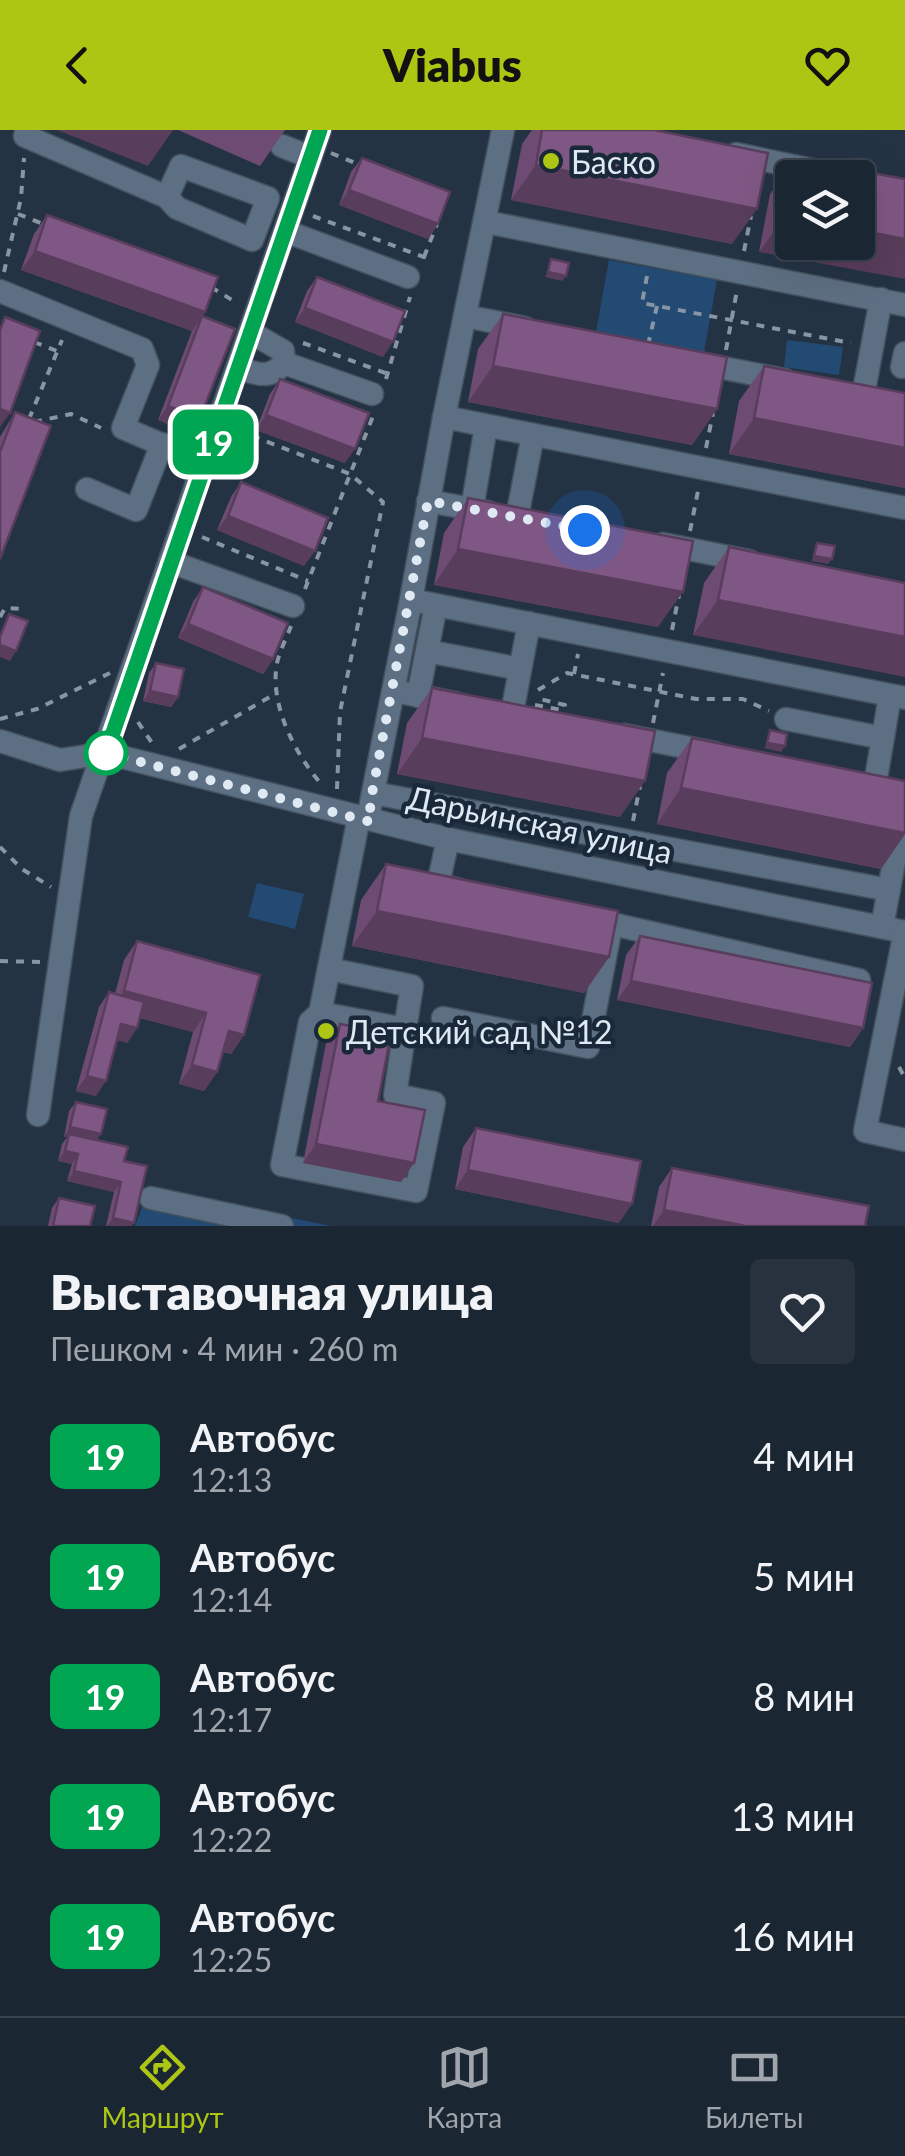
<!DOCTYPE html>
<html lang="ru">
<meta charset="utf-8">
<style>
body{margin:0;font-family:Lato,sans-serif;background:#28323f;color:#f1f3f6;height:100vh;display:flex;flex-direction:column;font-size:38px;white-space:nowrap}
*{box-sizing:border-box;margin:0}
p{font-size:32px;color:#a0a5ac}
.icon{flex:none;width:55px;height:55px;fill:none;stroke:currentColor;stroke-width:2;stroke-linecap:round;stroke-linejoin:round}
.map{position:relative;height:1096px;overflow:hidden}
.sheet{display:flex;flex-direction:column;background:#1b2633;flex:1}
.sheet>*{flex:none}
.badge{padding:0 20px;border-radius:15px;font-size:35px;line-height:65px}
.tools{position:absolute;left:775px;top:30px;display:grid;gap:20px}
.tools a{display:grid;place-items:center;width:100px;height:100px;border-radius:10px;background:#1b2633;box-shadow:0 10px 40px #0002,0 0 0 2px #39434e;font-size:50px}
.you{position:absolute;width:50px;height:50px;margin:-25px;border:8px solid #fff;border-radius:50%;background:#1a73e8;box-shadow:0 0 0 15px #1a73e833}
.map>.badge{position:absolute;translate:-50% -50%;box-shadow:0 0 0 5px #fff}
.round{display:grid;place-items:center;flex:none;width:105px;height:105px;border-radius:10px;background:#28323f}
.summary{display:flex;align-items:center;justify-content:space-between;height:170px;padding:0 50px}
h1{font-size:48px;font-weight:800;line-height:75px}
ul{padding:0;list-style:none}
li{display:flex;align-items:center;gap:30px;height:120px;padding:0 50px}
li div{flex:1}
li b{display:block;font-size:38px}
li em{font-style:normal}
li .badge{min-width:110px;font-weight:700;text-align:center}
header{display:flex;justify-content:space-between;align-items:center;height:130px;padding:0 50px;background:#acc613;color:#111;font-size:45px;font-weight:800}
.tabs{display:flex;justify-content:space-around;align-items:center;height:140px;border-top:2px solid #39434e;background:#1b2633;font-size:28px;color:#a0a5ac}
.tabs a{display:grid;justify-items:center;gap:5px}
.tabs .active{color:#acc613}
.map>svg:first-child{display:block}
.green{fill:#234a73}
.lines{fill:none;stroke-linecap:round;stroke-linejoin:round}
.minor-casing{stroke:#43515f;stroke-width:25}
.path{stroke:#8995a3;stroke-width:4;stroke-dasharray:8 8;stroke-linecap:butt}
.minor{stroke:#5d6f82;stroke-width:22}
.wall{fill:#6d4b72}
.shaded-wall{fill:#593d5c}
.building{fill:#7f5784;stroke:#593d5c;stroke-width:2.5}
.line-casing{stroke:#fff;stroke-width:22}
.line{stroke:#00a651;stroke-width:15}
.walk{stroke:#dfe9f4;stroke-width:10;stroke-dasharray:0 18}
.poi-dot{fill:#acc613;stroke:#1a293a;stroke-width:4}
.stop-dot{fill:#fff;stroke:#00a651;stroke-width:5}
.labels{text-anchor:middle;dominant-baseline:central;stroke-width:9;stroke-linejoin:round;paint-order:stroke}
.poi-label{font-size:32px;fill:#dfe9f4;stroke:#1a293a;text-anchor:start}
.street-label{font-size:32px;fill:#dfe9f4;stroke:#1a293a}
</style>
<header><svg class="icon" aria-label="back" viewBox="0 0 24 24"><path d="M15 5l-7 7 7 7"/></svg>Viabus<svg class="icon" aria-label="heart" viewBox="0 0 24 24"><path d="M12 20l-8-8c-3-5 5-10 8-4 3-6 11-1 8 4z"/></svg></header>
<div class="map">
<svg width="905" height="1096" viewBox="0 0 905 1096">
<rect width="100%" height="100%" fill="#243344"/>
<g class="green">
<polygon points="609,130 717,150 704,222 596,202"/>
<polygon points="787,210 843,217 839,245 784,237"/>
<polygon points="257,753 304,764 295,799 248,787"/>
<polygon points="149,1059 331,1096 135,1096"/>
</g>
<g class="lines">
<g class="minor-casing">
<g id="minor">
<polyline points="27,0 25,6 167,67 177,78 252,110 268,68 181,36 167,67"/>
<polyline points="503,0 444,287 905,378"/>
<polyline points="282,16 310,27"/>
<polyline points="736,24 851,48"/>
<polyline points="486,92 905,175"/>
<polyline points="285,101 408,147"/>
<polyline points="0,161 142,219 148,235 123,298 205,333"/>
<polyline points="465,186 525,198"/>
<polyline points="284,233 372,264"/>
<polyline points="698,233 785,250"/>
<polyline points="902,237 905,223"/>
<path d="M238,238C257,244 270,250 284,233L283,221L250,202"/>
<polyline points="863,266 881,169"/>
<polyline points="444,287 411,470 905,568"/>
<polyline points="87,359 136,380 162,314"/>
<polyline points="428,371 488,382"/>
<polyline points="472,379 486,296"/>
<polyline points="517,387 533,305"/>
<polyline points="663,414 749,431"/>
<polyline points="171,432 293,476"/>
<polyline points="427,521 520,539"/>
<polyline points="394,561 455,573"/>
<polyline points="418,566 436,475"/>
<polyline points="512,583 529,493"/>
<polyline points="786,589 883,608"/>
<polyline points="624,605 715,623"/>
<polyline points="0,611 60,630 106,623 448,709 905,802"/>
<polyline points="875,654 890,566"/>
<polyline points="373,663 889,760"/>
<polyline points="370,678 411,470"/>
<polyline points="448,709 438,755 457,759"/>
<polyline points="586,788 859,850"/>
<polyline points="882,797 905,672"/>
<polyline points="905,802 865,1001 905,1010"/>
<polyline points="329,839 412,856 405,899"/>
<polyline points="320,883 405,899 395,965 434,973 416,1061 282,1035 310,892 320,883 359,687"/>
<polyline points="443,888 588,917 609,807"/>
<polyline points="38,985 81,686 320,0"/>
<polyline points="151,1068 282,1096"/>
</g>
</g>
<g class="path">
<polyline points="331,23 360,35"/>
<polyline points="18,84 43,94"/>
<polyline points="313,86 424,127 422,134"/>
<polyline points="744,121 751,86"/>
<polyline points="424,127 437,94"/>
<polyline points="4,142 21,68 24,28"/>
<polyline points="647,146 642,173 851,213"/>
<polyline points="211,157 237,173"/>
<polyline points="34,212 57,221"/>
<polyline points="303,213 388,244"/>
<polyline points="648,215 657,176"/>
<polyline points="726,220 737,160"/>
<polyline points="386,249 410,167"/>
<polyline points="29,289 62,210"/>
<polyline points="34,292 71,284 101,298"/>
<polyline points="237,300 350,344 383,372 340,582 337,659"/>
<polyline points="706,318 713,283"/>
<polyline points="690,401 699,356"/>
<polyline points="202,407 308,451"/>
<polyline points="305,459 373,286"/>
<polyline points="0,487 5,478 21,479"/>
<path d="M291,496C287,507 280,520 277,533C269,575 296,626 323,656"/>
<polyline points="672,500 679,465"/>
<polyline points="574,544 578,524"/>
<polyline points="538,560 567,543 696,569 743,569 769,581"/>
<polyline points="535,575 561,580 565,575 536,568"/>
<polyline points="0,589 37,579 110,543"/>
<polyline points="138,592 152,613"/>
<polyline points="653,593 663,543"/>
<polyline points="179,619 275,564"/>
<polyline points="633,691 640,656"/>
<polyline points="0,717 22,739 51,757"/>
<polyline points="0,831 40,832"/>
<polyline points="899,937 905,948"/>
</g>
<use href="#minor" class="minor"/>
</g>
<g class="wall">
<polygon points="178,0 285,0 260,36"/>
<polygon points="532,0 654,0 732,114 511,70 522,14"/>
<polygon points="362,28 438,94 428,109 339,75 351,42"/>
<polygon points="795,29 905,49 759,122 770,64"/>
<polygon points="47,85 205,182 202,186 190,303 158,290 192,201 21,140 34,104"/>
<polygon points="317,147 383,227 295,192 307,161"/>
<polygon points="503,184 717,279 692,315 468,272 478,219"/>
<polygon points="764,236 905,263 905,358 729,324 739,271"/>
<polygon points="280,249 345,333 256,300 270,264"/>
<polygon points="15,282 0,429 0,307"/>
<polygon points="241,352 304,436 217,400 231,367"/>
<polygon points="468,368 658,497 434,455 444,403"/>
<polygon points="729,417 905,453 693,505 704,453"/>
<polygon points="203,457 273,529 263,544 178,508 193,472"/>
<polygon points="156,533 178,567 171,577 143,571 149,543"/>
<polygon points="432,558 620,687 397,644 407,593"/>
<polygon points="692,608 905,651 905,704 881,739 657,694 667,643"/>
<polygon points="386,734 609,827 584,863 352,816 361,770"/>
<polygon points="640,806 863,898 850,917 617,870 626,825"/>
<polygon points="137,811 244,905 231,924 223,922 217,942 204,961 179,954 193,902 140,888 137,898 127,913 117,910 96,966 76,961 99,877 109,862 115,864 124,830"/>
<polygon points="340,894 378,971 414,1033 401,1052 303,1033 326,913"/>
<polygon points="76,972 96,1010 124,1031 134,1093 131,1096 106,1096 114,1062 67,1051 72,1034 58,1031 62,1014 67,1007 64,1007 69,981"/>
<polygon points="476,998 619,1093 455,1059 463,1017"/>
<polygon points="672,1038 865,1096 651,1096 659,1057"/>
<polygon points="59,1068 90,1096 48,1096 52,1078"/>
</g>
<g class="shaded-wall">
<polygon points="57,0 173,0 148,36"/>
<polygon points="536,35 757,79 732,114 511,70"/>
<polygon points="349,60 438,94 428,109 339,75"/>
<polygon points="784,87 792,88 792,112 858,112 858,100 905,109 905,149 759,122"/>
<polygon points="35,121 205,182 192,201 21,140"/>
<polygon points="548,142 566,146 562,151 545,147"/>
<polygon points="305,178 393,212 383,227 295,192"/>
<polygon points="493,236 717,279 692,315 468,272"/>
<polygon points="168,276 200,288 190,303 158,290"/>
<polygon points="0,279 10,283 0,297"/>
<polygon points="266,285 355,319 345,333 256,300"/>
<polygon points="754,288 905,318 905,358 729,324"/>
<polygon points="228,386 315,421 304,436 217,400"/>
<polygon points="458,419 683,462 658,497 434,455"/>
<polygon points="814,426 832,429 828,434 811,431"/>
<polygon points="718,470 905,507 905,547 693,505"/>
<polygon points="188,494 273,529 263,544 178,508"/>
<polygon points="0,515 16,521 10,531 0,527"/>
<polygon points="150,561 178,567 171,577 143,571"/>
<polygon points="422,608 645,651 620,687 397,644"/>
<polygon points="767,613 785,616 781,622 764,618"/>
<polygon points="681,658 905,703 905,704 881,739 657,694"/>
<polygon points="377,781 609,827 584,863 352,816"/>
<polygon points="631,851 863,898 850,917 617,870"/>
<polygon points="124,861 206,883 193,902 110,880"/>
<polygon points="121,894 137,898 127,913 111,908"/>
<polygon points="229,901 244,905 231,924 215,920"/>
<polygon points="192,935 217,942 204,961 179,954"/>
<polygon points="87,946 106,951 96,966 76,961"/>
<polygon points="70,997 101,1004 94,1014 69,1004 67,1007 64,1007"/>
<polygon points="316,1014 414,1033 401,1052 303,1033"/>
<polygon points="65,1021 78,1024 72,1034 58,1031"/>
<polygon points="468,1040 632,1074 619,1093 455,1059"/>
<polygon points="74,1041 121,1052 114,1062 67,1051"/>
<polygon points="664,1080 746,1096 653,1096"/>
<polygon points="113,1088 134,1093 131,1096 107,1096"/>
</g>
<g class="building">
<polygon points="542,0 654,0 768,23 757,79 536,35"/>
<polygon points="362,28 450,62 438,94 349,60"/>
<polygon points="795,29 905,49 905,109 858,100 858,48 792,48 792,88 784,87"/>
<polygon points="47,85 218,147 205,182 35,121"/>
<polygon points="551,129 569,133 566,146 548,142"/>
<polygon points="317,147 405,181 393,212 305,178"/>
<polygon points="503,184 727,227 717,279 493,236"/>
<polygon points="202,186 235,199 200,288 168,276"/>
<polygon points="5,187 40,201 10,283 0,279 0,200"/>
<polygon points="764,236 905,263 905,318 754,288"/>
<polygon points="280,249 369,283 355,319 266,285"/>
<polygon points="15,282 51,296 0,429 0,322"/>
<polygon points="241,352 328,388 315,421 228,386"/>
<polygon points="468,368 693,411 683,462 458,419"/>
<polygon points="817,413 835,416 832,429 814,426"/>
<polygon points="729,417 905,453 905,507 718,470"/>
<polygon points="203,457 288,493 273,529 188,494"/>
<polygon points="9,484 28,491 16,521 0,515 0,507"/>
<polygon points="156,533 184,539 178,567 150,561"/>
<polygon points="432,558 655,601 645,651 422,608"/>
<polygon points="770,600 787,604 785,616 767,613"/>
<polygon points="692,608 905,651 905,703 681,658"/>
<polygon points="386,734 618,781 609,827 377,781"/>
<polygon points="640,806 872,853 863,898 631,851"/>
<polygon points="137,811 260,845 244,905 229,901 217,942 192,935 206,883 124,861"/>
<polygon points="109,862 144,872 137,898 121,894 106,951 87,946"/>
<polygon points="340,894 391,904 378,971 425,980 414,1033 316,1014"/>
<polygon points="76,972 107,979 101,1004 70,997"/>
<polygon points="476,998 641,1031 632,1074 468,1040"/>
<polygon points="69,1004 128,1017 124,1031 147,1036 134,1093 113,1088 121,1052 74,1041 78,1024 65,1021"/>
<polygon points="672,1038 869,1076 865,1096 746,1096 664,1080"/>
<polygon points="59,1068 95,1076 90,1096 53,1096"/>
</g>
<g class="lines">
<g class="line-casing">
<polyline id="line" points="106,623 320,0"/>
</g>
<use href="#line" class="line"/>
<polyline class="walk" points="106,623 371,692 370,674 428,371 585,400"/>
</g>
<g class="poi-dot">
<circle cx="551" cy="31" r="10"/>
<circle cx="326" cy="901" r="10"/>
</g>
<circle class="stop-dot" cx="106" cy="623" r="20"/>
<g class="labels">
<g class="poi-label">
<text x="571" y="31">Баско</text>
<text x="346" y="901">Детский сад №12</text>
</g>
<g class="street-label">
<text transform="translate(540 694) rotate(12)">Дарьинская улица</text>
</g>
</g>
</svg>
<div class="tools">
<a><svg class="icon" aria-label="layers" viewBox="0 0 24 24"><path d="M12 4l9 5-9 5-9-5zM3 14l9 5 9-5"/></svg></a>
</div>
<div class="you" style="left:585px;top:400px"></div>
<b class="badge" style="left:213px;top:312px;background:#00a651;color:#fff">19</b>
</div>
<section class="sheet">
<div class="summary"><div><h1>Выставочная улица</h1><p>Пешком · 4 мин · 260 m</p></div><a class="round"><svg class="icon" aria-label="heart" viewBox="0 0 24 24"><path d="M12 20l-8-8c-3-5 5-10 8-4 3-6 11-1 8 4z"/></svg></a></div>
<ul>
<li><span class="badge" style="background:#00a651;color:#fff">19</span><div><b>Автобус</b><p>12:13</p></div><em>4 мин</em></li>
<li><span class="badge" style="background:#00a651;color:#fff">19</span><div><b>Автобус</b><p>12:14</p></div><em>5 мин</em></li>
<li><span class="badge" style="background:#00a651;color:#fff">19</span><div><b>Автобус</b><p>12:17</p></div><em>8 мин</em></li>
<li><span class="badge" style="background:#00a651;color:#fff">19</span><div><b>Автобус</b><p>12:22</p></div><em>13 мин</em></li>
<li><span class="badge" style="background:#00a651;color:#fff">19</span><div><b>Автобус</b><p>12:25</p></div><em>16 мин</em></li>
</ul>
</section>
<nav class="tabs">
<a class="active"><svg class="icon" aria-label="directions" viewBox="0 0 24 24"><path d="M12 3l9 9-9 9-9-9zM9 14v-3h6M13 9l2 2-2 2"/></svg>Маршрут</a>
<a><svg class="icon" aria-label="map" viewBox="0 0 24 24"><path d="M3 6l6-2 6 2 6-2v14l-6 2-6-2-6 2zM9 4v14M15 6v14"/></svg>Карта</a>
<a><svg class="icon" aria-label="tickets" viewBox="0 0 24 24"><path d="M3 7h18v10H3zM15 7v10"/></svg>Билеты</a>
</nav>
